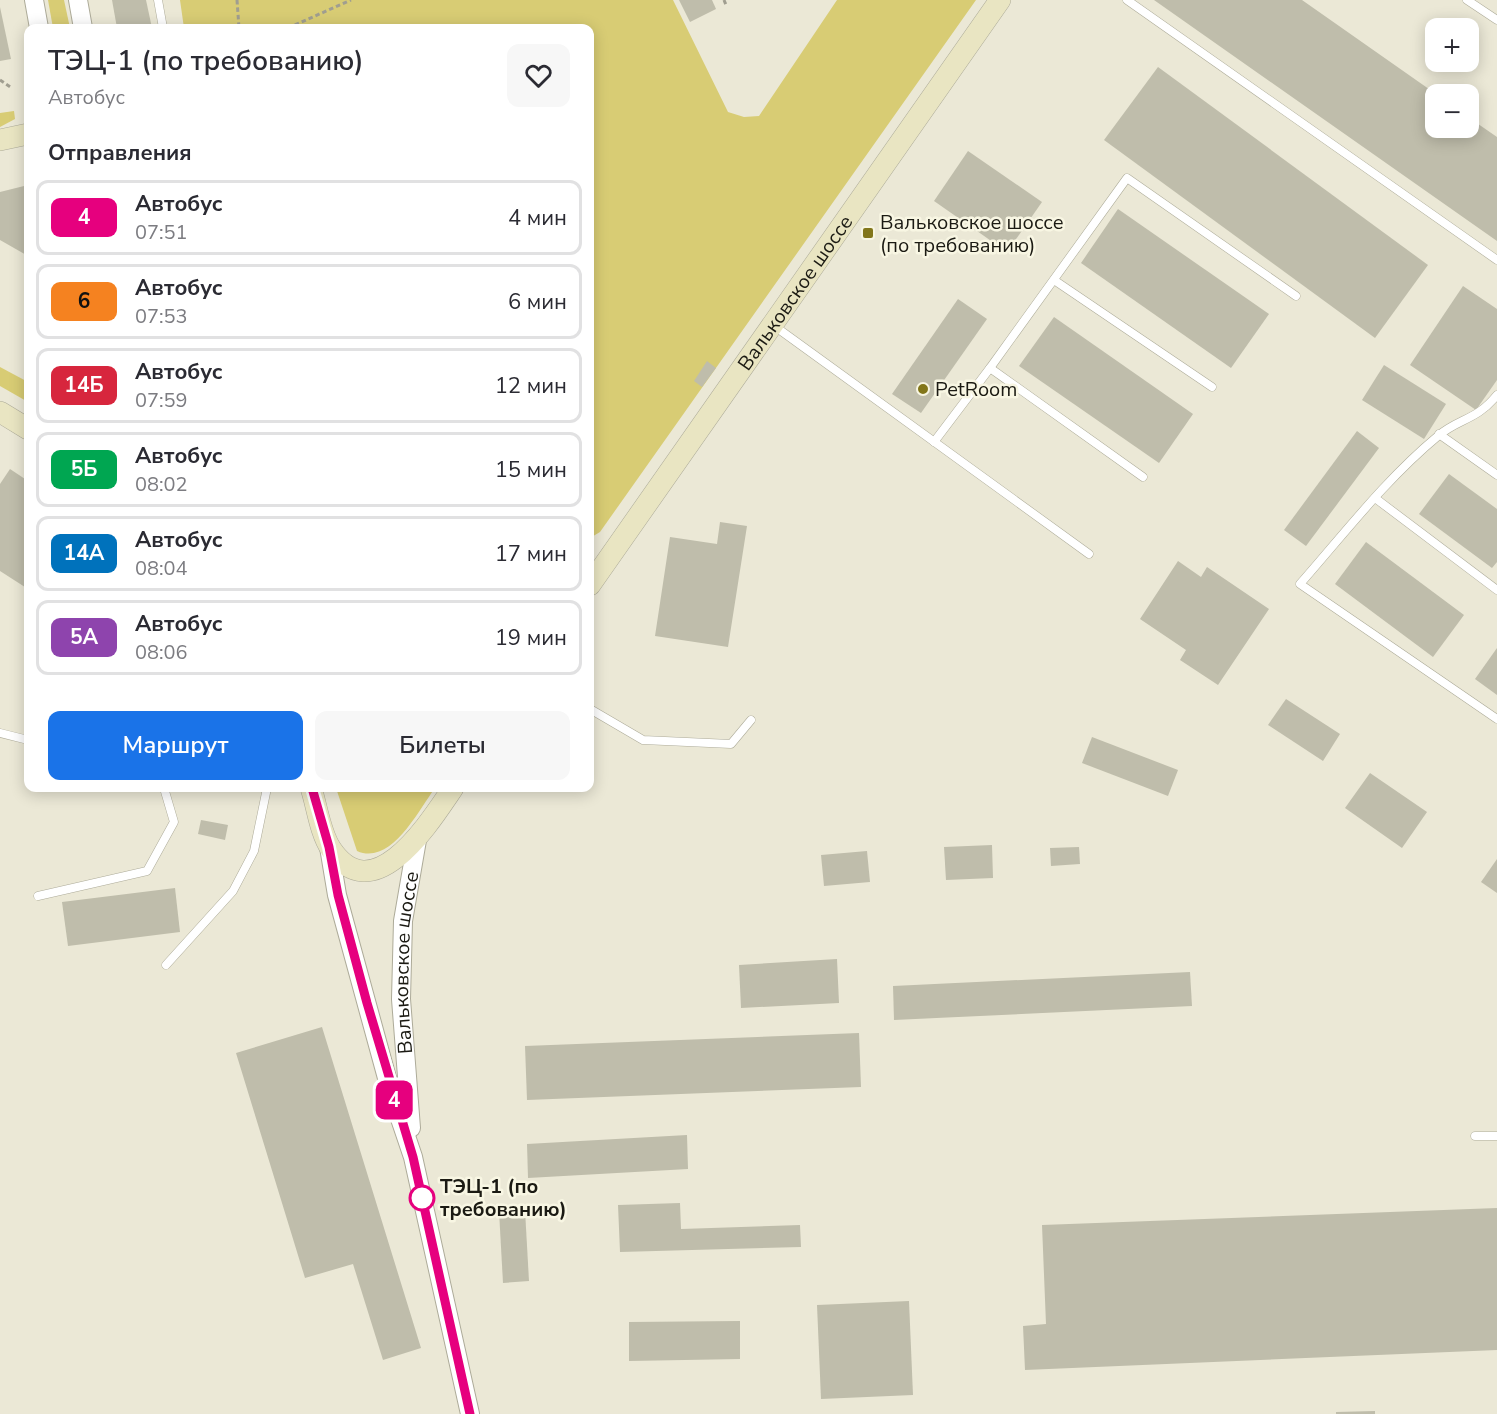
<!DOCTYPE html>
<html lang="ru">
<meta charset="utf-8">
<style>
body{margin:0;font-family:"Nunito Sans",sans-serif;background:#f7f7f7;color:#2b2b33;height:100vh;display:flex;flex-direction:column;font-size:22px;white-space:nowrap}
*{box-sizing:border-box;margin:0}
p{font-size:20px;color:#7c7c81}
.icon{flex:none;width:33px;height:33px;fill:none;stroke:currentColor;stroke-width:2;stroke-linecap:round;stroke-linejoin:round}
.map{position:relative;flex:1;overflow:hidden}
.drawer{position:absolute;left:24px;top:24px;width:570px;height:768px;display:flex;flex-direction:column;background:#fff;border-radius:12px;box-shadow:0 3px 15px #0003}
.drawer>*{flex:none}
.badge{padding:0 12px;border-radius:9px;font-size:21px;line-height:39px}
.tools{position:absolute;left:1425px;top:18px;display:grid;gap:12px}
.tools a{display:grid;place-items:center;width:54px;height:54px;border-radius:12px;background:#fff;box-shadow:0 3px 15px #0003;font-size:30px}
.map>.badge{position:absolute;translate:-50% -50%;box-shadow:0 0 0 3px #fff}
h2{padding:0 24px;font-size:22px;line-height:54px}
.round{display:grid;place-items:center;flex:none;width:63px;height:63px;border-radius:12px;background:#f7f7f7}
.headline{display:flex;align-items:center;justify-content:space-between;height:102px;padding:0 24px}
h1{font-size:28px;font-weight:600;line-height:45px}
.primary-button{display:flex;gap:12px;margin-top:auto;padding:12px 24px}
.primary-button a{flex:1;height:69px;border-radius:12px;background:#1a73e8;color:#fff;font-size:24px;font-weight:600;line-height:69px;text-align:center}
.primary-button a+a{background:#f7f7f7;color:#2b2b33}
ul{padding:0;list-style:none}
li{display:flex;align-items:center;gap:18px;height:75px;margin:0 12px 9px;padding:0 12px;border:3px solid #e1e1e2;border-radius:12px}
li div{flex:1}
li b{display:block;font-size:22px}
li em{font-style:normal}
li .badge{min-width:66px;font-weight:700;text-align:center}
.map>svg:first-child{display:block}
.green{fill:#d8cc74}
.building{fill:#bfbdab}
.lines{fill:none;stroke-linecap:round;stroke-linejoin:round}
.service-casing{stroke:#adab99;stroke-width:9}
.tertiary-casing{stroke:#adab99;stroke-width:20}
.secondary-casing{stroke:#adab99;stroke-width:22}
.path{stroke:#a09e90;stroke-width:3;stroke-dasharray:4.5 3;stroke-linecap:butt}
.service{stroke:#fff;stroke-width:8}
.tertiary{stroke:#fff;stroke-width:18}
.secondary{stroke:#e9e5c2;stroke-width:21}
.line-casing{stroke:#fff;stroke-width:14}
.line{stroke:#e6007e;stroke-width:9}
.poi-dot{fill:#82761a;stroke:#f8f6e3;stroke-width:2}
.stop-dot{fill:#fff;stroke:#e6007e;stroke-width:3}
.labels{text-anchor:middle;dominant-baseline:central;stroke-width:5;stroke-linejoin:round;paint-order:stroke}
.poi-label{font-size:20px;fill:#1b1a13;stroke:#f8f6e3;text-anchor:start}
.street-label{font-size:20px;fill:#1b1a13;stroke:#f8f6e3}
.stop-label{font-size:20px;font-weight:bold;fill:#1b1a13;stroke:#f8f6e3;text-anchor:start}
</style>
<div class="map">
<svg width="1497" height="1414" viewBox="0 0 1497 1414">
<rect width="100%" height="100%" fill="#ebe8d6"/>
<g class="green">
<polygon points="48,0 64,0 70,28 53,28"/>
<polygon points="180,0 673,0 728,112 744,117 759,116 837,0 976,0 600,532 590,538 590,28 184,28"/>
<polygon points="14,111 15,119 0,127 0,113"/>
<polygon points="0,367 28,382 28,402 0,386"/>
<path d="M336,788H435C418,811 391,866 357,851Z"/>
</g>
<g class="building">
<polygon points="112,0 146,0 152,28 117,28"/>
<polygon points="679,0 712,0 716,9 690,22"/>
<polygon points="1154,0 1302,0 1436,94 1436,128 1468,128 1468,117 1497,137 1497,241"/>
<polygon points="0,7 11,59 0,61"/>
<polygon points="1158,67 1428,265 1375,338 1104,140"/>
<polygon points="968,151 1042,202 1007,252 934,201"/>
<polygon points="28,185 28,256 0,240 0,192"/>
<polygon points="1118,209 1269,314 1231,368 1081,263"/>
<polygon points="1463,286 1497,309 1497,380 1476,410 1410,365"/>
<polygon points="958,299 987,319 921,413 892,394"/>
<polygon points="1054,317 1193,414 1159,463 1019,366"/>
<polygon points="707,361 716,368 702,387 694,381"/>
<polygon points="1384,365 1446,404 1424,439 1362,400"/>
<polygon points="1357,431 1379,448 1306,546 1284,530"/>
<polygon points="10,469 28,481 28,589 0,571 0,484"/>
<polygon points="1449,474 1497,509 1497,562 1492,568 1419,514"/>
<polygon points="720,522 747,526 728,647 655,636 670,537 717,544"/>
<polygon points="1366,542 1464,615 1433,657 1335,584"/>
<polygon points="1178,561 1201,577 1207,567 1269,609 1218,685 1180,660 1186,650 1140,619"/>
<polygon points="1497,648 1497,695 1475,679"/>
<polygon points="1286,699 1340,734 1323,761 1268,725"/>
<polygon points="1092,737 1178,770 1168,796 1082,763"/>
<polygon points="1370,773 1427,812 1402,848 1345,808"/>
<polygon points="201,820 228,825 225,840 198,834"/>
<polygon points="992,845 993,878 946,880 944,847"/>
<polygon points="1079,847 1080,864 1051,866 1050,848"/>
<polygon points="867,851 870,882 824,886 821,855"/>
<polygon points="1497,859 1497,893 1481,882"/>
<polygon points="175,888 180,932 68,946 62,902"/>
<polygon points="837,959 839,1003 741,1008 739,965"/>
<polygon points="1190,972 1192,1006 894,1020 893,986"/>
<polygon points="322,1027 421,1348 383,1360 353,1264 305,1278 236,1053"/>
<polygon points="859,1033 861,1087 527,1100 525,1046"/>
<polygon points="687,1135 688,1169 528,1178 527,1144"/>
<polygon points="680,1203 681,1229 800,1225 801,1247 620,1252 618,1205"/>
<polygon points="1497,1208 1497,1350 1025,1370 1023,1326 1046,1324 1042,1225"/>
<polygon points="525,1210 529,1281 503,1283 499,1211"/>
<polygon points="909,1301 913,1395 821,1399 817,1305"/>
<polygon points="740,1321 740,1359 629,1361 629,1322"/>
<polygon points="1375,1411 1375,1414 1336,1414 1336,1412"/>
</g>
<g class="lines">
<g class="service-casing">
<g id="service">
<polyline points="158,0 163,28"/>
<polyline points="1127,0 1497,260"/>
<polyline points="1467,0 1497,20"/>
<polyline points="1054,280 1212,387"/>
<polyline points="773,325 1089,554"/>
<polyline points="990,368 1127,178 1296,296"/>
<path d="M1497,395C1476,421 1459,418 1438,436C1386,479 1344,534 1300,584L1497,719"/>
<polyline points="1439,434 1497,475"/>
<polyline points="934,442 990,368 1143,477"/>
<polyline points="1375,498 1497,590"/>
<polyline points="590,709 643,740 731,744 751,720"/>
<polyline points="0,733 28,740"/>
<polyline points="38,896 147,871 174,822 164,788"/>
<polyline points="166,965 233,891 254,851 267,788"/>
<polyline points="1475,1136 1497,1136"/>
</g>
</g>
<g class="tertiary-casing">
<g id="tertiary">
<polyline points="34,0 39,28"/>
<polyline points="78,0 83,28"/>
<polyline points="329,847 337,895 390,1089 413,1157 470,1414"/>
<path id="s1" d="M411,1128L401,999L403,921L417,840"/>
</g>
</g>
<g class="secondary-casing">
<g id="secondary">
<polyline points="0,140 28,134"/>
<polyline points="0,412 28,429"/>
<path id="s2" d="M590,585L1000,0"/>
<path d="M311,788C317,806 320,833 331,849C374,913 431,820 453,788"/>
</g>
</g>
<g class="path">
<polyline points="237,0 239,28"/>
<polyline points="724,0 726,5"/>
<polyline points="288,28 351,0"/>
<polyline points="0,80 12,88"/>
</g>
<use href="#service" class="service"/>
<use href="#tertiary" class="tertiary"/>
<use href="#secondary" class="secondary"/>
</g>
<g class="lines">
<g class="line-casing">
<polyline id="line" points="312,788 329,847 338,895 367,1003 413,1157 470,1414"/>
</g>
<use href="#line" class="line"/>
</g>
<g class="poi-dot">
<rect x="862" y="227" width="12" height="12" rx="3"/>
<circle cx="923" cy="389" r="6"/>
</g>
<circle class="stop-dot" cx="422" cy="1198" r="12"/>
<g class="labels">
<g class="poi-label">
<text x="880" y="222">Вальковское шоссе<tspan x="880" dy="23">(по требованию)</tspan></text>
<text x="935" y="389">PetRoom</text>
</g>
<g class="street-label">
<text stroke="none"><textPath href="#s2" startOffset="357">Вальковское шоссе</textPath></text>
<text stroke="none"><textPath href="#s1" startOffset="166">Вальковское шоссе</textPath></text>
</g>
<g class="stop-label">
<text x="440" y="1186">ТЭЦ-1 (по<tspan x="440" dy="23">требованию)</tspan></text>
</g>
</g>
</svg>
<div class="tools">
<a>+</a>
<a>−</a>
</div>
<b class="badge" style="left:394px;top:1100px;background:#e6007e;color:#fff">4</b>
<section class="drawer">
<div class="headline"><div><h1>ТЭЦ-1 (по требованию)</h1><p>Автобус</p></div><a class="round"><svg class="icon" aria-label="heart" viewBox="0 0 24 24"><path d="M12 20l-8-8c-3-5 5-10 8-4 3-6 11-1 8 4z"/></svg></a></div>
<h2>Отправления</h2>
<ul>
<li><span class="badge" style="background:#e6007e;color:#fff">4</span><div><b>Автобус</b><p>07:51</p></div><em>4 мин</em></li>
<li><span class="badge" style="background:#f58220;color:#111">6</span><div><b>Автобус</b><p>07:53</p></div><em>6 мин</em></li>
<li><span class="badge" style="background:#d7263d;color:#fff">14Б</span><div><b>Автобус</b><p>07:59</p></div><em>12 мин</em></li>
<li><span class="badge" style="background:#00a651;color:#fff">5Б</span><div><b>Автобус</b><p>08:02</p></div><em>15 мин</em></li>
<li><span class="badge" style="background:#0072bc;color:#fff">14А</span><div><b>Автобус</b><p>08:04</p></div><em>17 мин</em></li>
<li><span class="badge" style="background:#8e44ad;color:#fff">5А</span><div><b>Автобус</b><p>08:06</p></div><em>19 мин</em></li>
</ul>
<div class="primary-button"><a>Маршрут</a><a>Билеты</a></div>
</section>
</div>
